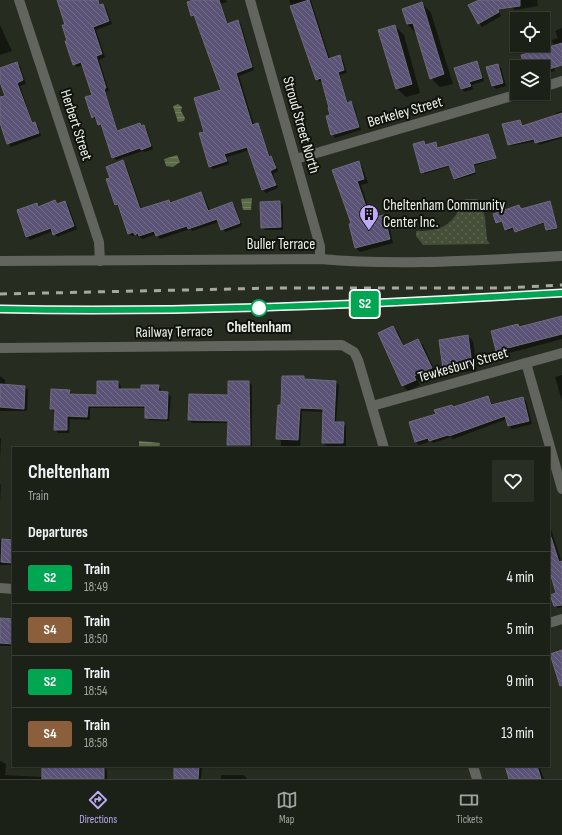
<!DOCTYPE html>
<style>
body{margin:0;font-family:"Sofia Sans Condensed",sans-serif;background:#292e24;color:#f1f3f6;height:100vh;display:flex;flex-direction:column;font-size:15px;white-space:nowrap}
*{box-sizing:border-box;margin:0}
p{font-size:13px;color:#a0a3a1}
.icon{flex:none;width:22px;height:22px;fill:none;stroke:currentColor;stroke-width:2;stroke-linecap:round;stroke-linejoin:round}
.map{position:relative;flex:1;overflow:hidden}
.drawer{position:absolute;left:12px;top:447px;width:538px;height:320px;display:flex;flex-direction:column;background:#1c2117;border-radius:0px;box-shadow:0 1px 3px #0004,0 0 0 1px #3a3e36}
.drawer>*{flex:none}
.badge{padding:0 8px;border-radius:3px;font-size:14px;line-height:26px}
.tools{position:absolute;left:510px;top:12px;display:grid;gap:8px}
.tools a{display:grid;place-items:center;width:40px;height:40px;border-radius:0px;background:#1c2117;box-shadow:0 1px 3px #0004,0 0 0 1px #3a3e36;font-size:20px}
.map>.badge{position:absolute;translate:-50% -50%;box-shadow:0 0 0 2px #fff}
h2{padding:0 16px;font-size:15px;line-height:36px}
.round{display:grid;place-items:center;flex:none;width:42px;height:42px;border-radius:0px;background:#292e24}
.head{display:flex;align-items:center;justify-content:space-between;height:68px;padding:0 16px}
h1{font-size:19px;font-weight:700;line-height:30px}
ul{padding:0;list-style:none}
li{display:flex;align-items:center;gap:12px;height:52px;padding:0 16px;border-top:1px solid #3a3e36}
li div{flex:1}
li b{display:block;font-size:15px}
li em{font-style:normal}
li .badge{min-width:44px;font-weight:700;text-align:center}
.tab-bar{display:flex;justify-content:space-around;align-items:center;height:56px;border-top:1px solid #3a3e36;background:#1c2117;font-size:11px;color:#a0a3a1}
.tab-bar a{display:grid;justify-items:center;gap:2px}
.tab-bar .on{color:#bda9f5}
.map>svg:first-child{display:block}
.park{fill:url(#park-dots)}
.water{fill:url(#water-rules)}
.shadow{fill:#0007}
.building{fill:url(#building-back-hatch);stroke:#6e6a7a}
.lines{fill:none;stroke-linecap:round;stroke-linejoin:round}
.minor{stroke:#61655e;stroke-width:10}
.rail{stroke:#a4a99f;stroke-width:3;stroke-dasharray:7 7;stroke-linecap:butt}
.line-casing{stroke:#fff;stroke-width:9}
.line{stroke:#00a651;stroke-width:6}
.stop-dot{fill:#fff;stroke:#00a651;stroke-width:2}
.labels{text-anchor:middle;dominant-baseline:central;stroke-width:4;stroke-linejoin:round;paint-order:stroke}
.street-label{font-size:15px;fill:#edf2e9;stroke:#10130d}
.poi-label{font-size:15px;fill:#edf2e9;stroke:#10130d;text-anchor:start}
.stop-label{font-size:15px;font-weight:bold;fill:#edf2e9;stroke:#10130d}
</style>
<div class="map">
<svg width="562" height="779" viewBox="0 0 562 779">
<defs>
<pattern id="park-dots" width="8" height="8" patternUnits="userSpaceOnUse"><rect width="8" height="8" fill="#444e39"/><path d="M2 2h.1M6 6h.1" fill="none" stroke="#5f6856" stroke-width="1.8" stroke-linecap="round"/></pattern>
<pattern id="water-rules" width="6" height="5" patternUnits="userSpaceOnUse"><rect width="6" height="5" fill="#5b6b48"/><path d="M0 2.5h6" fill="none" stroke="#738162"/></pattern>
<pattern id="building-back-hatch" width="6" height="6" patternUnits="userSpaceOnUse"><rect width="6" height="6" fill="#5b5376"/><path d="M-1 5l2 2M0 0l6 6M5-1l2 2" fill="none" stroke="#736c8a"/></pattern>
</defs>
<rect width="100%" height="100%" fill="#262c1f"/>
<path class="park" d="M466,199H477L482,207L485,218L487,240L490,244L423,245L416,236V231C433,231 448,229 457,213L455,204Z"/>
<g class="water">
<polygon points="178,104 182,107 181,111 185,118 184,121 178,122 173,106"/>
<polygon points="177,155 180,162 173,167 166,166 164,159"/>
<polygon points="252,198 251,210 243,210 241,199"/>
<polygon points="139,441 160,443 159,448 139,447"/>
</g>
<g class="shadow">
<polygon points="58,0 83,0 88,7 103,5 106,8 112,24 96,30 105,57 99,60 109,91 106,92 118,132 143,126 147,129 153,149 145,152 143,151 116,160 113,157 103,127 99,124 97,120 92,117 93,96 83,65 77,67 74,64 66,25"/>
<polygon points="195,0 226,0 227,2 221,4 228,24 238,21 241,24 254,70 239,76 254,125 258,124 260,127 270,157 274,160 278,171 273,174 278,188 266,193 263,190 249,150 227,157 229,164 213,169 210,166 206,132 223,90 195,18 192,15"/>
<polygon points="289,0 311,0 330,60 340,56 343,60 347,73 340,75 348,103 351,102 354,105 361,130 335,138 332,134 331,108 323,81 320,82 317,79"/>
<polygon points="481,0 495,0 501,16 482,27 479,23"/>
<polygon points="511,0 537,0 538,6 515,10 512,7"/>
<polygon points="422,3 431,13 453,84 440,87 431,78 417,34 407,24"/>
<polygon points="0,25 12,51 0,55"/>
<polygon points="395,26 404,35 420,93 406,97 396,88"/>
<polygon points="562,28 562,60 552,64 555,71 543,74 543,67 526,67 554,46 552,40 558,38 555,31"/>
<polygon points="476,62 479,65 484,81 472,85 473,89 465,92 461,88"/>
<polygon points="17,63 20,66 26,84 20,86 33,124 38,126 41,136 11,147 0,124 0,98 6,96 0,79 0,69"/>
<polygon points="498,65 501,68 506,86 496,89 493,86"/>
<polygon points="562,111 562,138 539,145 536,141 511,146 509,144 520,121 523,126 557,116 556,113"/>
<polygon points="489,137 496,159 473,166 476,174 456,180 451,166 424,174 422,172 424,142 426,146 435,143 438,148"/>
<polygon points="123,162 126,165 142,210 168,201 171,204 201,193 204,196 210,211 232,203 235,206 242,226 225,232 219,222 192,231 190,229 160,239 156,234 143,239 136,235 132,236 129,233 120,207 116,205 111,178"/>
<polygon points="358,162 362,166 368,183 361,185 372,219 384,216 388,220 393,243 360,252 356,248 353,224"/>
<polygon points="55,201 58,205 65,202 68,205 77,229 57,237 53,231 30,240 27,237 18,211 37,204 40,207"/>
<polygon points="280,202 283,205 283,230 265,230 262,227"/>
<polygon points="550,203 558,229 548,231 545,223 517,232 515,228 507,231 503,222 497,222 519,206 521,210"/>
<polygon points="562,317 562,339 501,355 497,350 518,325 520,328"/>
<polygon points="393,327 398,332 404,346 418,340 423,345 436,373 418,381 420,385 408,391 403,386 380,334"/>
<polygon points="468,336 473,341 477,370 449,374 444,369"/>
<polygon points="562,375 562,401 555,377"/>
<polygon points="0,376 5,380 5,386 25,387 28,390 27,411 0,411"/>
<polygon points="303,377 306,380 336,382 339,385 336,423 343,423 346,426 346,446 326,446 323,442 324,412 302,411 300,448 281,448 281,441 277,438 282,406"/>
<polygon points="118,382 121,386 121,390 142,390 158,386 161,389 161,392 168,393 171,396 169,421 149,420 146,417 146,408 90,408 90,420 70,419 69,433 58,433 55,429 56,412 51,409 69,391 72,394 98,396"/>
<polygon points="249,382 252,385 252,448 231,448 228,444 229,423 192,423 189,420"/>
<polygon points="488,397 493,406 523,398 526,401 532,424 512,429 509,426 507,419 453,439 451,437 433,443 431,441 419,445 416,442 411,423 437,415 452,406 454,408"/>
<polygon points="0,438 1,439 0,460"/>
<polygon points="0,484 1,485 0,501"/>
<polygon points="549,523 562,563 562,607 558,608 555,605 557,594 549,566"/>
<polygon points="0,540 13,541 13,565 0,565"/>
<polygon points="0,619 13,620 13,646 0,646"/>
<polygon points="0,761 6,764 5,775 43,777 43,766 104,766 107,770 107,779 0,779"/>
<polygon points="175,766 199,766 202,768 201,779 175,779"/>
<polygon points="507,766 539,766 544,779 510,779"/>
<polygon points="221,775 244,775 247,779 221,779"/>
</g>
<g class="building">
<polygon points="57,0 98,0 99,5 103,4 109,21 93,27 102,54 96,56 106,88 104,89 117,131 140,123 141,126 144,125 151,146 141,150 140,148 112,158 101,124 98,125 95,116 92,118 85,97 92,95 81,62 73,65 65,41 67,41 62,25 65,25"/>
<polygon points="194,0 219,0 227,24 238,20 252,67 236,73 252,125 258,123 269,157 271,156 276,168 270,171 276,185 262,190 247,147 224,154 227,161 209,167 199,133 204,132 194,98 221,90 194,15 191,16 187,2"/>
<polygon points="309,0 328,59 340,55 344,70 338,72 347,103 351,101 359,127 331,135 326,116 330,115 328,108 329,108 321,78 316,80 290,6"/>
<polygon points="479,0 520,0 520,6 498,9 499,12 478,24 468,5"/>
<polygon points="422,2 444,74 430,79 413,23 407,24 402,9"/>
<polygon points="395,25 412,84 396,89 378,30"/>
<polygon points="562,43 562,65 543,71 543,67 525,67 521,55"/>
<polygon points="477,61 482,78 469,82 471,86 461,89 454,68"/>
<polygon points="17,62 23,80 17,83 32,123 35,122 39,133 7,144 0,123 0,97 5,96 0,82 0,68"/>
<polygon points="498,64 503,83 492,86 486,67"/>
<polygon points="562,113 562,136 535,143 534,139 508,145 502,124 520,120 522,126"/>
<polygon points="488,134 496,158 473,164 475,172 454,179 449,165 421,173 413,144 424,141 425,145 436,142 437,148"/>
<polygon points="123,160 140,209 169,200 170,203 201,192 208,211 232,202 240,223 221,230 217,219 188,229 187,226 156,236 154,231 139,236 138,233 135,235 133,232 128,234 118,204 115,205 106,179 110,178 106,167"/>
<polygon points="359,161 364,179 357,181 370,218 384,215 390,239 355,248 349,224 351,223 332,170"/>
<polygon points="55,200 57,204 65,201 74,226 53,235 51,228 26,237 17,210 37,203 38,207"/>
<polygon points="280,201 281,227 261,228 260,202"/>
<polygon points="550,201 557,228 546,230 544,222 515,232 513,227 505,230 502,221 496,223 493,214 519,205 521,209"/>
<polygon points="562,316 562,334 496,351 491,331 518,324 519,327"/>
<polygon points="393,326 403,346 418,339 432,368 414,376 416,380 402,386 378,333"/>
<polygon points="468,335 472,365 443,369 439,340"/>
<polygon points="282,376 304,376 304,379 336,381 334,422 344,422 343,443 322,443 323,409 300,408 298,440 276,439 278,405 281,405"/>
<polygon points="97,381 118,381 118,389 141,389 141,385 159,385 158,391 168,392 167,419 145,418 145,406 88,406 87,417 67,416 67,430 54,430 55,409 50,409 51,389 70,390 69,394 97,395"/>
<polygon points="228,381 249,381 250,445 227,445 228,421 188,420 189,394 228,395"/>
<polygon points="0,384 25,386 24,409 0,407"/>
<polygon points="488,396 491,405 523,397 529,421 508,426 505,416 449,436 448,435 429,441 428,438 415,442 409,422 436,414 434,410 452,405 453,407"/>
<polygon points="549,537 551,537 559,562 562,561 562,605 554,606 550,595 556,593 549,569"/>
<polygon points="2,539 13,540 13,563 1,562"/>
<polygon points="0,618 13,619 13,644 0,643"/>
<polygon points="562,650 562,685 560,686 550,654"/>
<rect x="42" y="766" width="62" height="13"/>
<polygon points="174,766 199,766 198,779 174,779"/>
<polygon points="505,766 537,766 541,779 509,779"/>
</g>
<g class="lines">
<g class="minor">
<polyline points="19,0 99,242 100,261"/>
<polyline points="250,0 320,246 320,259"/>
<polyline points="543,87 562,81"/>
<polyline points="296,159 522,93"/>
<path d="M0,261L320,259C401,266 481,260 562,256"/>
<polyline points="0,348 342,345 354,352 358,360 384,448"/>
<polyline points="526,363 562,489"/>
<polyline points="372,406 562,353"/>
<polyline points="0,588 13,589"/>
<polyline points="549,623 562,619"/>
<polyline points="473,766 477,779"/>
</g>
<g class="rail">
<polyline points="0,294 276,288 505,288 562,285"/>
<path d="M0,309C188,312 375,305 562,293"/>
</g>
</g>
<g class="lines">
<g class="line-casing">
<path id="line" d="M0,309C188,313 375,304 562,293"/>
</g>
<use href="#line" class="line"/>
</g>
<defs>
<g id="building-pin" transform="scale(1)"><path d="M0 17L-7.5 6A9.5 9.5 0 1 1 7.5 6Z" fill="#bda9f5" stroke="#10130d"/><path d="M-4-6H4V6H1V3H-1V6H-4ZM-2.5-4.3h1.7v1.8h-1.7ZM.8-4.3h1.7v1.8H.8ZM-2.5-1h1.7V.8h-1.7ZM.8-1h1.7V.8H.8Z" fill="#111"/></g>
</defs>
<g fill-rule="evenodd">
<use href="#building-pin" x="369" y="214"/>
</g>
<circle class="stop-dot" cx="259" cy="308" r="8"/>
<g class="labels">
<g class="street-label">
<text transform="translate(405 112) rotate(-16)">Berkeley Street</text>
<text transform="translate(76 125) rotate(72)">Herbert Street</text>
<text transform="translate(301 125) rotate(74)">Stroud Street North</text>
<text x="281" y="244">Buller Terrace</text>
<text transform="translate(174 332) rotate(-1)">Railway Terrace</text>
<text transform="translate(463 365) rotate(-16)">Tewkesbury Street</text>
</g>
<g class="poi-label">
<text x="383" y="205">Cheltenham Community<tspan x="383" dy="17">Center Inc.</tspan></text>
</g>
<g class="stop-label">
<text x="259" y="327">Cheltenham</text>
</g>
</g>
</svg>
<div class="tools">
<a><svg class="icon" aria-label="locate" viewBox="0 0 24 24"><circle cx="12" cy="12" r="6"/><path d="M12 2v4M12 18v4M2 12h4M18 12h4"/></svg></a>
<a><svg class="icon" aria-label="layers" viewBox="0 0 24 24"><path d="M12 4l9 5-9 5-9-5zM3 14l9 5 9-5"/></svg></a>
</div>
<b class="badge" style="left:365px;top:304px;background:#00a651;color:#fff">S2</b>
<section class="drawer">
<div class="head"><div><h1>Cheltenham</h1><p>Train</p></div><a class="round"><svg class="icon" aria-label="heart" viewBox="0 0 24 24"><path d="M12 20l-8-8c-3-5 5-10 8-4 3-6 11-1 8 4z"/></svg></a></div>
<h2>Departures</h2>
<ul>
<li><span class="badge" style="background:#00a651;color:#fff">S2</span><div><b>Train</b><p>18:49</p></div><em>4 min</em></li>
<li><span class="badge" style="background:#8b5e3c;color:#fff">S4</span><div><b>Train</b><p>18:50</p></div><em>5 min</em></li>
<li><span class="badge" style="background:#00a651;color:#fff">S2</span><div><b>Train</b><p>18:54</p></div><em>9 min</em></li>
<li><span class="badge" style="background:#8b5e3c;color:#fff">S4</span><div><b>Train</b><p>18:58</p></div><em>13 min</em></li>
</ul>
</section>
</div>
<nav class="tab-bar">
<a class="on"><svg class="icon" aria-label="directions" viewBox="0 0 24 24"><path d="M12 3l9 9-9 9-9-9zM9 14v-3h6M13 9l2 2-2 2"/></svg>Directions</a>
<a><svg class="icon" aria-label="map" viewBox="0 0 24 24"><path d="M3 6l6-2 6 2 6-2v14l-6 2-6-2-6 2zM9 4v14M15 6v14"/></svg>Map</a>
<a><svg class="icon" aria-label="tickets" viewBox="0 0 24 24"><path d="M3 7h18v10H3zM15 7v10"/></svg>Tickets</a>
</nav>
